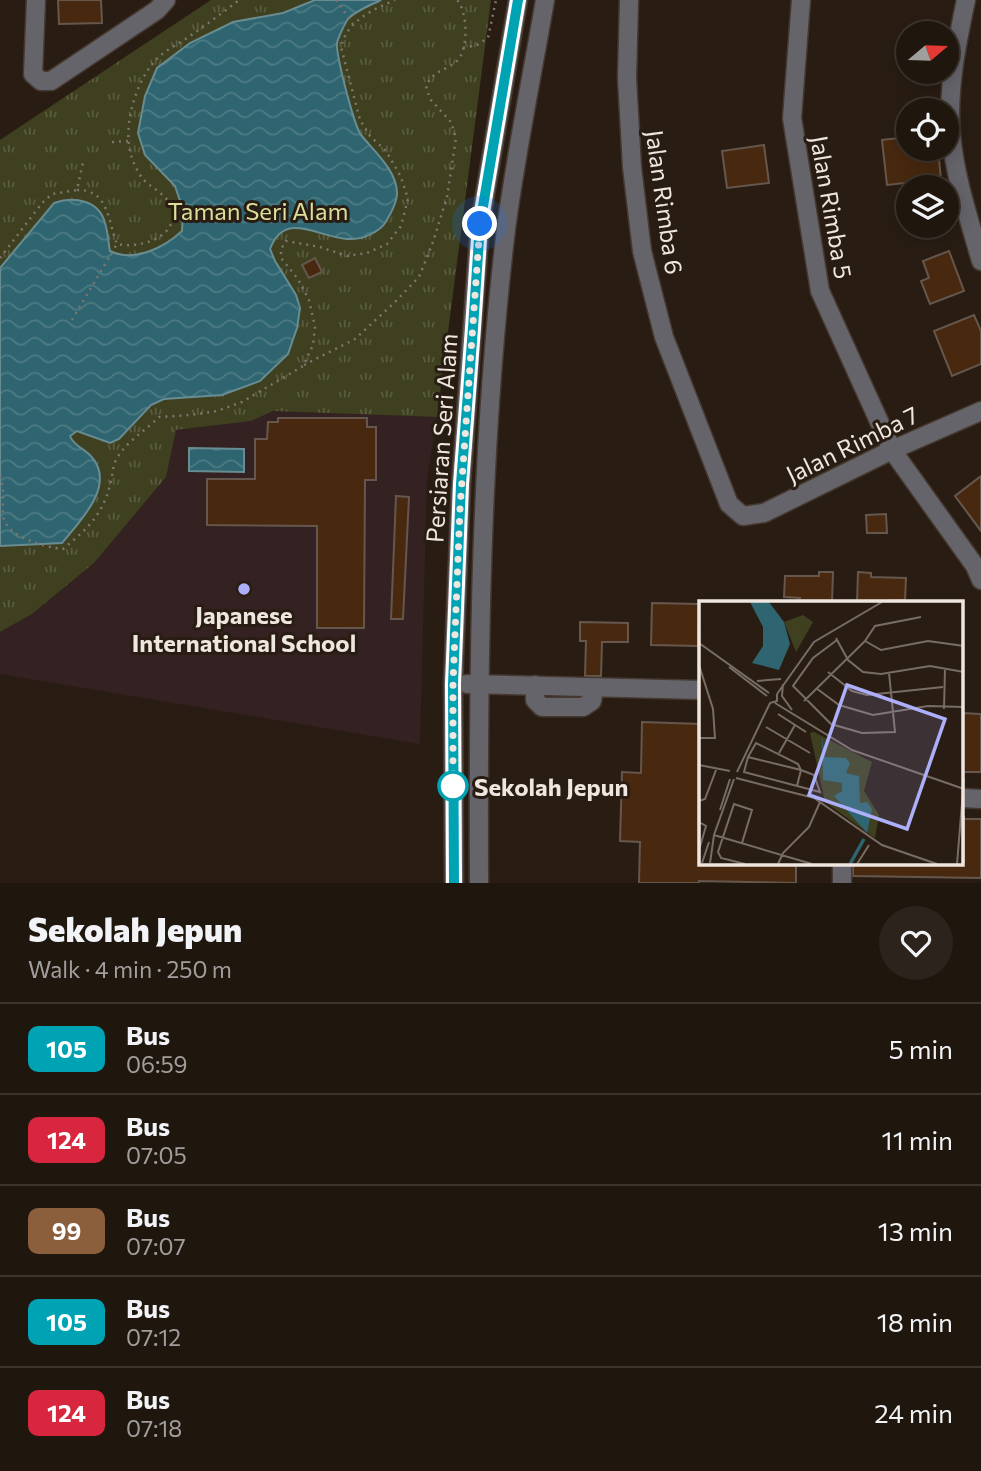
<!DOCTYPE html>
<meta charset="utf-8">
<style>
body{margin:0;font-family:Commissioner,sans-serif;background:#2c231c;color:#f1f3f6;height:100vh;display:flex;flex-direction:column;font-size:26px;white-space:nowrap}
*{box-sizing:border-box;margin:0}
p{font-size:23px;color:#a19f9e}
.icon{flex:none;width:38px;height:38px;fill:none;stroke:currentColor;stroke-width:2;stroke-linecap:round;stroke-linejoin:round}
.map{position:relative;height:883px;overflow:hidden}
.details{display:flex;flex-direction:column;background:#1f160e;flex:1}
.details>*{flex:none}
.badge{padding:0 14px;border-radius:10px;font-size:24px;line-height:46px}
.needle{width:46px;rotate:71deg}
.controls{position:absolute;left:896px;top:21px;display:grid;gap:14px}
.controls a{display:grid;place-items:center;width:63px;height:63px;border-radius:50%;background:#1f160e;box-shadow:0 4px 18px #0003,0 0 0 2px #3c352e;font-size:35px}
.you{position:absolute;width:35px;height:35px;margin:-18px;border:5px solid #fff;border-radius:50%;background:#1a73e8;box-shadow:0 0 0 10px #1a73e833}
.map>.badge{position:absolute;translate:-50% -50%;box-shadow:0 0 0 4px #fff}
.round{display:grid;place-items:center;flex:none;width:74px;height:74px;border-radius:37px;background:#2c231c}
.summary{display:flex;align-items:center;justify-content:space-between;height:119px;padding:0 28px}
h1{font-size:33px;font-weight:800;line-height:52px}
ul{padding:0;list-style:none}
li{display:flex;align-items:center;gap:21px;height:91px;padding:0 28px;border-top:2px solid #3c352e}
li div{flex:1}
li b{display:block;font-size:26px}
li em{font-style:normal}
li .badge{min-width:77px;font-weight:700;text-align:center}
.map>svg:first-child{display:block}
.education{fill:#342122}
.park{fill:url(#park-tufts)}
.water{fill:url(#water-waves);stroke:#688c91;stroke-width:2}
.building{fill:#48290f;stroke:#65574d;stroke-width:2}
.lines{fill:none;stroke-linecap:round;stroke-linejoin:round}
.minor-casing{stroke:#453930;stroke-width:21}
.path{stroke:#80756d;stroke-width:2.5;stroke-dasharray:2 5;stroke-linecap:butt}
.minor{stroke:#66646b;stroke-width:18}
.line-casing{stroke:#fff;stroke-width:16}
.line{stroke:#00a3b4;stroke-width:10}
.walk{stroke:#eee6df;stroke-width:7;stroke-dasharray:0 12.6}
.poi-dot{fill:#adaffb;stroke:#291d13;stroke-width:2.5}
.stop-dot{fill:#fff;stroke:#00a3b4;stroke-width:3.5}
.labels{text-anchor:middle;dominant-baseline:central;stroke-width:6;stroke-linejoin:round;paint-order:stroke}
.street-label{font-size:24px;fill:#eee6df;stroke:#291d13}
.park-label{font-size:24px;fill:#dbdf99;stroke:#291d13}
.poi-label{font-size:24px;font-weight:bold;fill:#eee6df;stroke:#291d13}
.stop-label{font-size:24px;font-weight:bold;fill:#eee6df;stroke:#291d13;text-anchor:start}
.inset-river{fill:none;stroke:#2e6570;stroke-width:3.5}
.inset-road{fill:none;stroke:#786d65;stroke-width:2}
.view{fill:#adaffb;fill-opacity:0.15;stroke:#adaffb;stroke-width:3.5}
.inset-edge{fill:none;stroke:#eee6df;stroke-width:3.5}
</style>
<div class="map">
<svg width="981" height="883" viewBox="0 0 981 883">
<defs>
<pattern id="park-tufts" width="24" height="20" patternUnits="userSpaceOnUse" patternTransform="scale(1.75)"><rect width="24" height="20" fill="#3e4020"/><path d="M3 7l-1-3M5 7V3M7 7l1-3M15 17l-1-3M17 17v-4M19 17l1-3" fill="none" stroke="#5a5c40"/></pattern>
<pattern id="water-waves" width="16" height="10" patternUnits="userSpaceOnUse" patternTransform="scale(1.75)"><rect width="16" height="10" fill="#2e6570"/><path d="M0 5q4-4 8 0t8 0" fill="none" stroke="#4d7b84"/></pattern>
</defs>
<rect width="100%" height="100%" fill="#291d13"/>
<polygon class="education" points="273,411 437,417 427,479 420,744 0,674 0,632 32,614 94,563 166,477 176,430 251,421"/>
<polygon class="park" points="211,0 491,0 437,417 273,411 251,421 176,430 166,477 94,563 32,614 0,632 0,140"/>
<g class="water">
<path d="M315,0H381C371,5 355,11 348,19C345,23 338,38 337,43C336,56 354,125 361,135C374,151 397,171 397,193C397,203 390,215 385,223C382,228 378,230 373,233C335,257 289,199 270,249L275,261L296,295L300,308L297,328L288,354L260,381L222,395L164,399L151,405L119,439L110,443L77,431L70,436C74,446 83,448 90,455C118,484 80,521 62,543L0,546V268L54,203C74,196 99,200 105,223C108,232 108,242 110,251C134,263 165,247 182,231L183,210L175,186L145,155L138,133L145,96L157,68L190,43L233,22L283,13Z"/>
<polygon points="189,448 244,449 244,472 189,471"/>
</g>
<g class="building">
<polygon points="58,0 101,0 102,23 59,24"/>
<polygon points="908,137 908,149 938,149 941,179 887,185 882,140"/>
<polygon points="764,145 769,183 727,188 722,151"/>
<polygon points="949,251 964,291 930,304 921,281 929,278 923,261"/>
<polygon points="315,258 322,272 309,278 302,265"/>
<polygon points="974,315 981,331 981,364 952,376 934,331"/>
<polygon points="278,418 367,418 367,427 376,427 376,480 365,480 364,628 317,628 317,526 207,525 207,479 255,479 255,439 267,439 268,422 278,422"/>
<polygon points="981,476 981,531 955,496"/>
<polygon points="396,496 409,497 403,619 391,619"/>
<polygon points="886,514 887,533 867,533 866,515"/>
<polygon points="819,572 833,572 832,603 799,603 800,598 784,597 785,576 819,576"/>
<polygon points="858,572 871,573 871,577 906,578 905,600 890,600 890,603 857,603"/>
<polygon points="652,603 699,604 698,646 651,645"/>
<polygon points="580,622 628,623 628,642 602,642 601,676 585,676 586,641 580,641"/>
<polygon points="962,713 981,714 981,772 962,772"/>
<polygon points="642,722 701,724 700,864 796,864 796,883 699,881 699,883 639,883 640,842 620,841 622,772 641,773"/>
<polygon points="962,819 981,819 981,878 853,876 853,864 962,864"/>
</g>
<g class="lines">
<g class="minor-casing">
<g id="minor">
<polyline points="36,0 33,74 41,81 51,81 157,10 166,0"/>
<polyline points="629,0 627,78 632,167 642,251 664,337 729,504 743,516 764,513 892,450 981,411"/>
<polyline points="801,0 792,118 820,291 892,450 975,566 981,580"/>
<path d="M966,0C957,42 947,91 951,134C955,178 969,219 981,261"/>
<polyline points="467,684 701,690"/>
<polyline points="535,685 535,700 542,707 583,707 592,701 594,688"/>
<polyline points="962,798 981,799"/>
<polyline points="454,883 453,684 461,484 480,224 518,0"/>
<path d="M479,883C478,665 480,446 506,229C516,153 532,76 545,0"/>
<polyline points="842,883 842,864"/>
</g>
</g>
<g class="path">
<polyline points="336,0 353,24"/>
<polyline points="463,48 477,45 488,38 496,0"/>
<polyline points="112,142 129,141"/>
<path d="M77,190C109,189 108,222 117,244C138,249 178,238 172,210C168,194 153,190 143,179C138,173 133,162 131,155C122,125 137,76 160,56C168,49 178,44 187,38C205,26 222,13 239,0"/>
<polyline points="0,258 42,203 52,194 77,190 83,162"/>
<polyline points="72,320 117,244"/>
<path d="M304,365L355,339L395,302L419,277L433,242L447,197L456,138L451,122L430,99L426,86C434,70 443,72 456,62C469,51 468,12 457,0"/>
<path d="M0,476C5,490 2,501 3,515C5,537 45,547 63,549C87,529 102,516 110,485C113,476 112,466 117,458C127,441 145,431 159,417L190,415L217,411L242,402L303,366L313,345L315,327L309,300L298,279L281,258V249L286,241L320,247L347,256L367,253L387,244L401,226L408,199L401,177L386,151L370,136L360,120L341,47C347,21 372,10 395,0"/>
</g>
<use href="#minor" class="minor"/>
</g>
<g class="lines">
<g class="line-casing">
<polyline id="line" points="454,883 453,684 461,484 473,328 480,224 518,0"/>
</g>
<use href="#line" class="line"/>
<polyline class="walk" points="453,786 453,684 460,509 480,224"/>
</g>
<circle class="poi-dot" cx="244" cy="589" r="7"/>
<circle class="stop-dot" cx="453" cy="786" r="14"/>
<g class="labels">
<g class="street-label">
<text transform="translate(665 202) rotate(82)">Jalan Rimba 6</text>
<text transform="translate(832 207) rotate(80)">Jalan Rimba 5</text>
<text transform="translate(441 438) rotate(-86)">Persiaran Seri Alam</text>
<text transform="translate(852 444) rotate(-26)">Jalan Rimba 7</text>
</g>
<g class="park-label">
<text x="258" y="210">Taman Seri Alam</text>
</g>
<g class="poi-label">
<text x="244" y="614">Japanese<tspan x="244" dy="28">International School</tspan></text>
</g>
<g class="stop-label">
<text x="474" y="786">Sekolah Jepun</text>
</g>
</g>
<g transform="translate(699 601)">
<rect width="264" height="264" fill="#291d13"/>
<path d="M104,14L114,21L97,51L85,21ZM115,131L173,161L165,190L180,214L176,237L126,201L111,132Z" fill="#3e4020"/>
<path d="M51,1H70L85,21L91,43L80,69L53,62L64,45V26ZM123,136L126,156L147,157L151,162L147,172L160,175L161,202L168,201L173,208L168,232L135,195L143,190V182L124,179Z" fill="#2e6570"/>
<path class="inset-river" d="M151,263L165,238"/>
<path class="inset-road" d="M137,37L149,59L164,71L182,73L231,65L265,71M138,39L114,57L94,85L132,123L163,132L196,131L190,72M166,40L182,49L229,40L265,45M166,40L176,25L222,16M0,42L70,92M0,64L14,108L16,137H0M30,66L68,95M129,71L153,90L168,94L244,86M58,80L82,78M84,83L83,95L93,109M117,87L140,104L174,114L229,105L265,106M78,93L115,41L183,1M105,100L166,40M76,102L153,149L265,188M245,108L246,67M79,113L107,131M67,126L111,152M80,152L96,124M49,156L102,169L115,174L121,191L45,171L49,156L57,142L99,163L102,169L98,185M0,164L31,170M38,171L71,102L78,100V93M37,177L115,197L183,244L238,263M0,200L6,198L17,169M21,209L31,178M265,215V262M0,221L7,225L0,249M15,234L113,263M43,242L53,209L35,203L19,251L22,257L46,263M3,262L10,241M11,262L15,234L35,178M79,263L84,252L110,226L121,201M158,263L170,244M258,263L265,178"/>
<path class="view" d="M148,84L246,118L208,228L110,194Z"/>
<rect width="264" height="264" class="inset-edge"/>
</g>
</svg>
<div class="controls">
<a><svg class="needle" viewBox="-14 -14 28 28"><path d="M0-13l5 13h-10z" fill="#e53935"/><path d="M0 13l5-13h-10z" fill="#a19f9e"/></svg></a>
<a><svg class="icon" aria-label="locate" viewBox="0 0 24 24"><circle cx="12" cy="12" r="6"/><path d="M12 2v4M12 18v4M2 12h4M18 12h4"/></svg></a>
<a><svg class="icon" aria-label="layers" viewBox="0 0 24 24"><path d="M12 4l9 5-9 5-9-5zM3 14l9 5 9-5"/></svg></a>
</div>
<div class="you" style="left:480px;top:224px"></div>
</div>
<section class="details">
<div class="summary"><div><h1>Sekolah Jepun</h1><p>Walk · 4 min · 250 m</p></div><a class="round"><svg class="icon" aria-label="heart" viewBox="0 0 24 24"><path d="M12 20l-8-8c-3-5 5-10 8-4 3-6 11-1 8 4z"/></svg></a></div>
<ul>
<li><span class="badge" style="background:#00a3b4;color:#fff">105</span><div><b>Bus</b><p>06:59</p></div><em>5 min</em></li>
<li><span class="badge" style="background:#d7263d;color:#fff">124</span><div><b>Bus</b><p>07:05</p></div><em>11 min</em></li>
<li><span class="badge" style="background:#8b5e3c;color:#fff">99</span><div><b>Bus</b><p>07:07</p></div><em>13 min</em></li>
<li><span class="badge" style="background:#00a3b4;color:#fff">105</span><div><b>Bus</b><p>07:12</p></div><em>18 min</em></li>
<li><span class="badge" style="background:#d7263d;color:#fff">124</span><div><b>Bus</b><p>07:18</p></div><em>24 min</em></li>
</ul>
</section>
